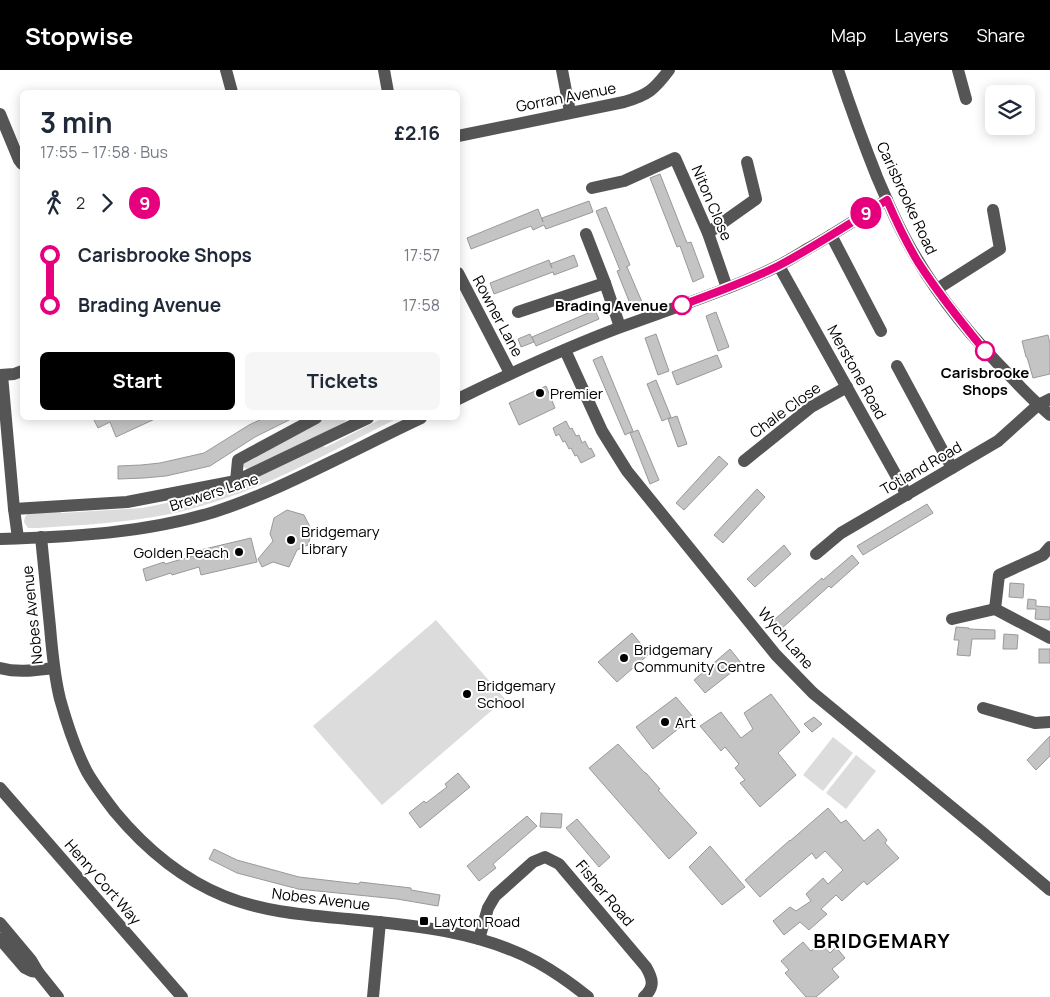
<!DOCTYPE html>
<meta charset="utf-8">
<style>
body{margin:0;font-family:Manrope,sans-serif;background:#f6f6f7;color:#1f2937;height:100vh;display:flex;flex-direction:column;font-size:19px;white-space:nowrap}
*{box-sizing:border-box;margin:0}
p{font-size:16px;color:#747a83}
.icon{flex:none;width:28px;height:28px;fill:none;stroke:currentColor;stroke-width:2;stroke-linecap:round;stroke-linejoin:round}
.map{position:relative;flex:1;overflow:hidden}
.panel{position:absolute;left:20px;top:20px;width:440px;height:330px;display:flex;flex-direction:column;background:#fff;border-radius:8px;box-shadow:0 2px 12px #0003}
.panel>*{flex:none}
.badge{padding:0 10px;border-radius:16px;font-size:18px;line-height:32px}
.controls{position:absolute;left:985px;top:15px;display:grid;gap:10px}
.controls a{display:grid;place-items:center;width:50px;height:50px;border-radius:8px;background:#fff;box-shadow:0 2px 12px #0003;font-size:25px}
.map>.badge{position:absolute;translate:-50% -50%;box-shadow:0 0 0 2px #fff}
.legs{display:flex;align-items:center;gap:8px;height:55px;padding:0 20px;font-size:16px}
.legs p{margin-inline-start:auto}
.summary{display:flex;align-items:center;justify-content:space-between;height:85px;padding:0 20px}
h1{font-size:28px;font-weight:700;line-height:38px}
.primary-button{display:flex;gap:10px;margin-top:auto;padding:10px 20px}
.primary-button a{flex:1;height:58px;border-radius:8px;background:#000;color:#fff;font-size:20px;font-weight:700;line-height:58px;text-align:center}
.primary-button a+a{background:#f6f6f7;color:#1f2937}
ul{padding:0 20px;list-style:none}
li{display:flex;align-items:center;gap:18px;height:50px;font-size:19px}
li i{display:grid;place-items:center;width:8px;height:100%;margin:0 6px;background:currentColor}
li i::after{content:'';width:12px;height:12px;margin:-6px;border:4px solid;border-radius:50%;background:#fff}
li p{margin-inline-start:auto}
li:first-child i{background:linear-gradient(#0000 50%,currentColor 0)}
li:last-child i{background:linear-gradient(currentColor 50%,#0000 0)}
header{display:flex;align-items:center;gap:30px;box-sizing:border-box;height:70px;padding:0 25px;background:#000;color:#fff}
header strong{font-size:24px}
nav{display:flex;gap:28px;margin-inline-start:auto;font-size:18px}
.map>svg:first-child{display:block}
.green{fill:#dcdcdc}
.building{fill:#c4c4c4;stroke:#999}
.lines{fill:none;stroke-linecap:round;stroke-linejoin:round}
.minor{stroke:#555;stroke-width:12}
.line-1-casing{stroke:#fff;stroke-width:11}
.line-1{stroke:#e6007e;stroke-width:8}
.stop-1-dot{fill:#fff;stroke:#e6007e;stroke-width:2.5}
.poi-dot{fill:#000;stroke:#fff;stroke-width:2}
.labels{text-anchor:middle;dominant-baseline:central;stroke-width:4;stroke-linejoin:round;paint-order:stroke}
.street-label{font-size:15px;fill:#000;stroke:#fff}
.stop-label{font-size:15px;font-weight:bold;fill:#000;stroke:#fff;text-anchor:end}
.poi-label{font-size:15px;fill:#000;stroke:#fff;text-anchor:start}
.district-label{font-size:20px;font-weight:bold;letter-spacing:1px;fill:#000;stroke:#fff}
</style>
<header>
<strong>Stopwise</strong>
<nav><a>Map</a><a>Layers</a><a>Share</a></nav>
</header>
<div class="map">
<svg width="1050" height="927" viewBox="0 0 1050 927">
<rect width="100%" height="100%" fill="#fff"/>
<g class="green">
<polygon points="323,348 349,348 343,353 305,373 247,399 244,397 243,390"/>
<path d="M383,348H398C324,385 251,427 170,444C126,453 81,455 37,458H28L24,452L25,447L29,442L60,440L61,443L142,438L231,420L245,411L322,376L326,377Z"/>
<polygon points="436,550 505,629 382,735 313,656"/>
<polygon points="833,667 853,683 823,721 803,705"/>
<polygon points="856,685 876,701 846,739 826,723"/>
</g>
<g class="building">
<polygon points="660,104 687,173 691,172 704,207 693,212 680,176 677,177 650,108"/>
<polygon points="589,131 593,142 546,159 544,155 533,160 531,156 471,179 467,168 538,139 543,152 542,148"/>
<polygon points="606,137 630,195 626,197 627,197 642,232 631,236 617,201 620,200 596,141"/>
<polygon points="574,185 578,196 554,205 553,202 494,224 490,213 549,190 552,198 550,194"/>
<polygon points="595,240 599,249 536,276 532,267"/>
<polygon points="716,242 729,277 718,281 706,246"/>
<polygon points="530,264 534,272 521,277 518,269"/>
<polygon points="656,264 669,301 658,305 645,268"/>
<polygon points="1048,265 1050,274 1050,304 1033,308 1027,287 1026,287 1022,271"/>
<polygon points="717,285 722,297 677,315 672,302"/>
<polygon points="602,286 633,361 625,365 593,290"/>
<polygon points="656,310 671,347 662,351 647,314"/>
<polygon points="546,316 555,338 519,355 509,333"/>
<polygon points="677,346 687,374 678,377 668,349"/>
<polygon points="93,348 157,348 116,367 110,352 98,358"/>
<polygon points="264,348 293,348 255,367 210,396 166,406 144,408 118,409 118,396 141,395 160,393 204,383 249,355"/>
<polygon points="566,351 570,359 572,358 576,366 579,365 582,373 585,371 589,379 591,378 595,386 581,393 577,385 575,386 571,378 569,379 565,371 563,372 559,364 556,366 553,358"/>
<polygon points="638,360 659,410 650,414 630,363"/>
<polygon points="719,386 728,394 684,440 676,433"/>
<polygon points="757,419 765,427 723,473 714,465"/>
<polygon points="927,434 933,443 863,485 857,476"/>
<polygon points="287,440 304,445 312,461 308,475 297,480 289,497 273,492 262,497 258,489 273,471 270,464 274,448"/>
<polygon points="251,468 257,492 201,505 199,497 172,505 171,503 146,511 143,499 164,492 165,494 196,485 196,481"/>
<polygon points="784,475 791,484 755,517 747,509"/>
<polygon points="852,485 859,493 831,518 829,516 781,559 774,550 822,508 823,510"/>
<polygon points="1010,513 1024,514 1023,528 1009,527"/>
<polygon points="1028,529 1036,530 1036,536 1050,537 1050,549 1049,549 1049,550 1035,549 1036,539 1027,539"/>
<polygon points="956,557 969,558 969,559 995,560 995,569 972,569 970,586 957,585 959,570 954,570"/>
<polygon points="632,563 649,584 617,612 598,592"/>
<polygon points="1004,564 1018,565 1017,579 1003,579"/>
<polygon points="730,579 742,594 705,623 694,610"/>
<rect x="1039" y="579" width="11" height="14"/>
<polygon points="771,624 800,662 778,683 796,705 760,737 740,713 745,710 735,698 739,694 725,677 721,681 700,656 721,642 741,668 753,659 744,643"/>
<polygon points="676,627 693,647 653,679 636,657"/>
<polygon points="814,647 822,654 812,662 804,654"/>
<polygon points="1050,666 1050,686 1036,700 1027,690"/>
<polygon points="618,674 645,703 646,703 660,719 658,720 697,763 669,789 589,698"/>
<polygon points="458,703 470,717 420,758 409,743 424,731 426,733 447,717 445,714"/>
<polygon points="828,738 841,753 846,750 864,771 878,759 887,770 885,773 899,788 867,815 864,811 842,831 836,825 821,839 827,844 809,860 800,852 784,865 773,851 790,837 796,841 811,831 806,824 823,808 828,814 843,800 825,781 816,789 812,783 760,827 745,810 790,770 790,771"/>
<polygon points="541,743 562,744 561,758 540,757"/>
<polygon points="527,746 537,756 493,794 496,798 479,811 467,796"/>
<polygon points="577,749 610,787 599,797 566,758"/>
<polygon points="710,776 745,817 722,835 689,797"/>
<polygon points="214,779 237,790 299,807 359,814 360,812 411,818 411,820 440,825 438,836 397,829 298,819 237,803 209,789"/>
<polygon points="803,872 811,881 821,873 830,883 836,877 845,888 832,899 839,907 816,927 806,927 785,903 789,900 781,891"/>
</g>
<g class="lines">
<g class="minor">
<polyline points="226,0 232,22"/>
<polyline points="384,0 388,22"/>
<polyline points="562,0 570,42"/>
<path d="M838,0C850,36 863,72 877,107C889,135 901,163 917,189C943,233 976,272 1012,308C1024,321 1036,333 1050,345"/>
<polyline points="958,0 966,29"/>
<polyline points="0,44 19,90 22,94"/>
<path d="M458,66L624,32C648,25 654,20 669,0"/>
<polyline points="592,118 624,111 675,88 708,163 727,218"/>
<polyline points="708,163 756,129 747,92"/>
<polyline points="586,164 605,213 620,257"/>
<polyline points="831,165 881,261"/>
<polyline points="779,196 907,425"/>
<polyline points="458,203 510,303"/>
<polyline points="937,219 1000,179 993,140"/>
<polyline points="518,242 605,213"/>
<polyline points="565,280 602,361 627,401 776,585 813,623 983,763 1050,820"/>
<polyline points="897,296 952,398"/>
<polyline points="0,305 14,304 22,301"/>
<polyline points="2,305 14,439 18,468"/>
<path d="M458,329C511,303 565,278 621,257C673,238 726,221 776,197C788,191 799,184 809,178C836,163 861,146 887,130"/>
<polyline points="744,391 811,337 847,317"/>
<polyline points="236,411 238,390 316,348"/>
<polyline points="14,439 127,432 236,411 368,348"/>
<path d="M41,467C44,497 47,527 50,557C52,581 54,605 60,629C67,654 75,679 87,702C95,716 105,729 115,742C145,778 180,808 224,826C263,842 306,845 348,849C412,855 480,861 537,892C555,902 572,914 588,927"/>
<path d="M0,469C72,467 145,463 214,442C255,429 294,410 333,391C362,377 391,362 421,348"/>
<polyline points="1050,477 1043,485 999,505 995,539 1050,568"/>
<polyline points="816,484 841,463 952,398 998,371 1038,335 1050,329"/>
<polyline points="952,549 995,539"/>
<path d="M0,598C18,603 36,600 54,598"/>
<polyline points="983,638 1035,653 1050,652"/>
<polyline points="0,718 182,927"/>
<polyline points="0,853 31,890 38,902"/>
<polyline points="0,869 25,898 31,901 38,902 58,927"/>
<path d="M479,869L488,838L495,826L533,792L545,787L559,794L646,897C653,909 655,917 644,927"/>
<polyline points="373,927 380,852"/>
</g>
</g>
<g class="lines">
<g class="line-1-casing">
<path id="line-1" d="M682,235C715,223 748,211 778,196C816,176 851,153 887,130C896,151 906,172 918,192C938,223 961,252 985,281"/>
</g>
<use href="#line-1" class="line-1"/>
</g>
<g class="stop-1-dot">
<circle cx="682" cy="235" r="9"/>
<circle cx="985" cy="281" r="9"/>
</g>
<g class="poi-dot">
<circle cx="540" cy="323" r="5"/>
<circle cx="291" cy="470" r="5"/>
<circle cx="239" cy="482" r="5"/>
<circle cx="624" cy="588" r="5"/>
<circle cx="467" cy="624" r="5"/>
<circle cx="665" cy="652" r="5"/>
<rect x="419" y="846" width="10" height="10" rx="2.5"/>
</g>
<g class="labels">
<g class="street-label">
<text transform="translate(566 27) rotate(-11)">Gorran Avenue</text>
<text transform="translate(907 128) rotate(65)">Carisbrooke Road</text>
<text transform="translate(712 133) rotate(67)">Niton Close</text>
<text transform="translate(498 246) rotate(62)">Rowner Lane</text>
<text transform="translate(857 302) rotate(61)">Merstone Road</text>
<text transform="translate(785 340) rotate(-36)">Chale Close</text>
<text transform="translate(921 398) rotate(-30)">Totland Road</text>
<text transform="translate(214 422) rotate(-18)">Brewers Lane</text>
<text transform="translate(32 545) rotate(-96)">Nobes Avenue</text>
<text transform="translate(786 568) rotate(49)">Wych Lane</text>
<text transform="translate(103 812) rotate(49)">Henry Cort Way</text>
<text transform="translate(605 823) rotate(50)">Fisher Road</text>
<text transform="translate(321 829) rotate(7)">Nobes Avenue</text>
</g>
<g class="stop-label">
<text x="668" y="235">Brading Avenue</text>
<text x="985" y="302" text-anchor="middle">Carisbrooke<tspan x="985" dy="17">Shops</tspan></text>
</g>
<g class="poi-label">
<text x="550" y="323">Premier</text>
<text x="301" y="461">Bridgemary<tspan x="301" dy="17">Library</tspan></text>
<text x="229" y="482" text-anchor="end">Golden Peach</text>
<text x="634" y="579">Bridgemary<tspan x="634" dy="17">Community Centre</tspan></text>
<text x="477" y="615">Bridgemary<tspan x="477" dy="17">School</tspan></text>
<text x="675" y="652">Art</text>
<text x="434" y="851">Layton Road</text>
</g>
<g class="district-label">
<text x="882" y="870">BRIDGEMARY</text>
</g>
</g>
</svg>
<div class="controls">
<a><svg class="icon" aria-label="layers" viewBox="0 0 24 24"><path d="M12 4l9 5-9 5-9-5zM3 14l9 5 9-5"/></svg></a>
</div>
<b class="badge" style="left:866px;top:143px;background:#e6007e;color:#fff">9</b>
<section class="panel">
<div class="summary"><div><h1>3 min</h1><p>17:55 – 17:58 · Bus</p></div><b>£2.16</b></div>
<div class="legs"><svg class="icon" aria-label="walk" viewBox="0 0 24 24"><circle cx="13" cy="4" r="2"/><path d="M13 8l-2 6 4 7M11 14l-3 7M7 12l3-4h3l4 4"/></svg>2<svg class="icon" aria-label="forward" viewBox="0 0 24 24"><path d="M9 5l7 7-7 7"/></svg><b class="badge" style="background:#e6007e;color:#fff">9</b></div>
<ul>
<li><i style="color:#e6007e"></i><b>Carisbrooke Shops</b><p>17:57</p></li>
<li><i style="color:#e6007e"></i><b>Brading Avenue</b><p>17:58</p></li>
</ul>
<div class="primary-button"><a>Start</a><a>Tickets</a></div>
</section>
</div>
